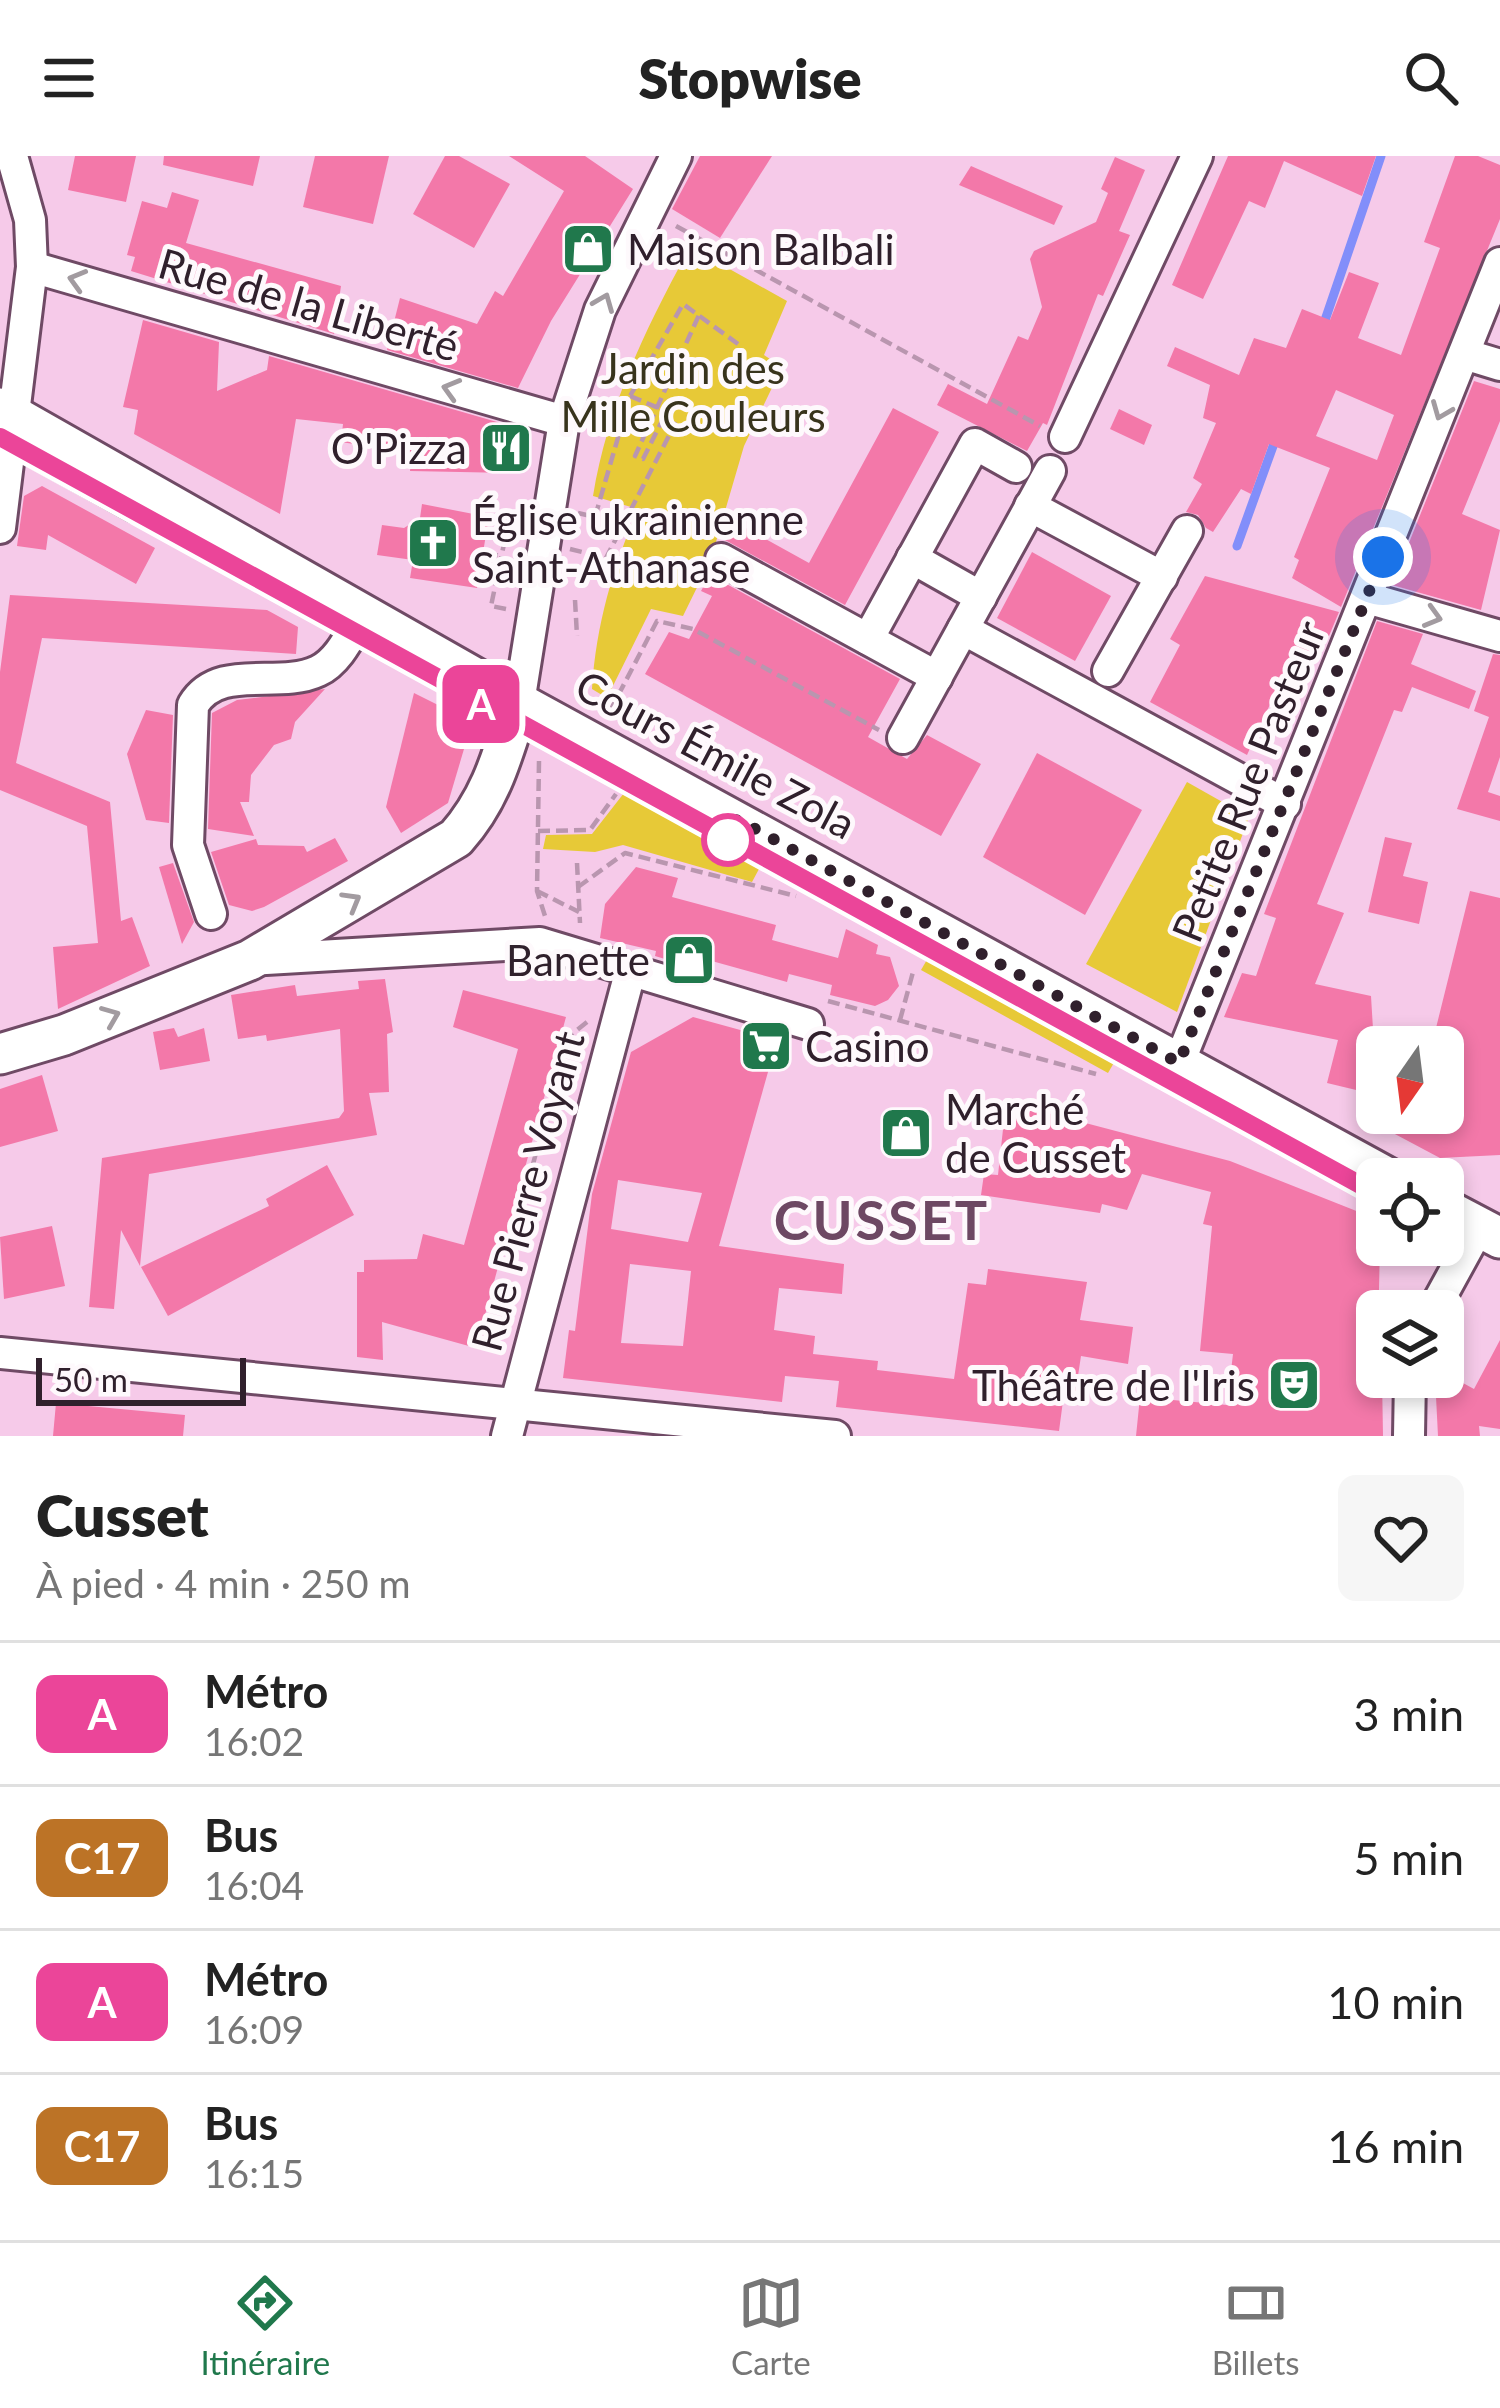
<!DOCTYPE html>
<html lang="fr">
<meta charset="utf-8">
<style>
body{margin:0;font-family:Lato,sans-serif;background:#f6f6f6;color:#222;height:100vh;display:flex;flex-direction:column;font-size:45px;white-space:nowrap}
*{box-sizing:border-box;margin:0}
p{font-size:39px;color:#767676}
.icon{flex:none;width:66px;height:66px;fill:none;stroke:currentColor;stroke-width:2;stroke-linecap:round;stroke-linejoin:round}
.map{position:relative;height:1280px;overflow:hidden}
.sheet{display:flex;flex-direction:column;background:#fff;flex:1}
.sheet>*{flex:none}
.badge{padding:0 24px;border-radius:18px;font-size:42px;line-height:78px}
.needle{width:78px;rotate:194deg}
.controls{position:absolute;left:1356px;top:870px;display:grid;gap:24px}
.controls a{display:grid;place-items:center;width:108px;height:108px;border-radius:18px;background:#fff;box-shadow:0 6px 18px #0003;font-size:60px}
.scale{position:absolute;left:36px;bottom:30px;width:210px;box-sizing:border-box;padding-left:12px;border:6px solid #30202c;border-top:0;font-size:33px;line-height:42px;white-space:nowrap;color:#30202c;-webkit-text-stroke:9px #fef9fc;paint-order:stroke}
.you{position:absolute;width:60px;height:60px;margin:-30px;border:9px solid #fff;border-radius:50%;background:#1a73e8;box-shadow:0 0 0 18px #1a73e833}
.map>.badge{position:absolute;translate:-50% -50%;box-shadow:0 0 0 6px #fff}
.round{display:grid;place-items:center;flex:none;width:126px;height:126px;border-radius:18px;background:#f6f6f6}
.summary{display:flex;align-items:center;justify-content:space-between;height:204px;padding:0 36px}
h1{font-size:57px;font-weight:800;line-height:90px}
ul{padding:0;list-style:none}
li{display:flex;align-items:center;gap:36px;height:144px;padding:0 36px;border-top:3px solid #e0e0e0}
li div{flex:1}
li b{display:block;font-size:45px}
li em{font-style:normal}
li .badge{min-width:132px;font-weight:700;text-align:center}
header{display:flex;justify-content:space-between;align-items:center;height:156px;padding:0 36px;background:#fff;font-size:54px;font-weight:800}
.tabs{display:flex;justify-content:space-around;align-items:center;height:168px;border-top:3px solid #e0e0e0;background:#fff;font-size:33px;color:#767676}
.tabs a{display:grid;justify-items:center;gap:6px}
.tabs .current{color:#20784c}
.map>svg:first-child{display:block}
.green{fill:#e7c937}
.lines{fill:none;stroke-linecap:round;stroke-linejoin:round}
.stream{stroke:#828efa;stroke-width:9}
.building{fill:#f378a9;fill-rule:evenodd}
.minor-casing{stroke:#6f4a65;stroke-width:36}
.major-casing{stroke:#6f4a65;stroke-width:45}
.path{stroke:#b996af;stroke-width:4.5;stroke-dasharray:12 6;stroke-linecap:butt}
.minor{stroke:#fff;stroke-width:30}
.major{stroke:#fff;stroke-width:39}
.oneway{stroke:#a29ba0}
.line-casing{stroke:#fff;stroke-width:27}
.line{stroke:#eb4599;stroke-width:18}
.walk{stroke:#30202c;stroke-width:12;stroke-dasharray:0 21.6}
.stop-dot{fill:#fff;stroke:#eb4599;stroke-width:6}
.labels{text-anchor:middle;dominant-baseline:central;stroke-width:10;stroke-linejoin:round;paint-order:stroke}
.poi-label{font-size:42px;fill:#30202c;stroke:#fef9fc;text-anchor:start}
.street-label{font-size:42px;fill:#30202c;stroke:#fef9fc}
.park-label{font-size:42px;fill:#38331c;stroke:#fef9fc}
.district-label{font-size:54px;font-weight:bold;letter-spacing:3px;fill:#6d4863;stroke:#fef9fc}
</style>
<header><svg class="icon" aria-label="menu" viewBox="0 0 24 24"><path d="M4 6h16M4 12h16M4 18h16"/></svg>Stopwise<svg class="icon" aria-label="search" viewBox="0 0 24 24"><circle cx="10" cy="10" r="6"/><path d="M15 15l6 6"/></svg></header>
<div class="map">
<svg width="1500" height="1280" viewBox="0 0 1500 1280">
<rect width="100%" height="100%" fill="#f6cae9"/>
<g class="green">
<path d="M690,91L787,145L764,199L782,211L744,290L711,403L683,460L651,453L607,542L592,533C596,469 613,411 638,353L593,340C608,249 646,172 690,91Z"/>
<polygon points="1187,626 1249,661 1177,856 1086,808"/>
<polygon points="624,637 759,713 752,726 623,689 595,696 543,693 546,679 592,678"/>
<polygon points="932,795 1119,898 1108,917 921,814"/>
</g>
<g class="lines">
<g class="stream">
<polyline points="1322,173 1381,0"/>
<polyline points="1237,390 1276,282"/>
</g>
</g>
<g class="building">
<polygon points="75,0 136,0 126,46 68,34"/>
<polygon points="164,0 260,0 253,30 163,9"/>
<polygon points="315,0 389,0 373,68 303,51"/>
<polygon points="445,0 459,0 510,28 474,92 413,58"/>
<polygon points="509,0 585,0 633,33 551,165 518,232 387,194 400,142 477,168 495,135 503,140 564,35"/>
<polygon points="700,0 772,0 720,82 672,53"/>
<polygon points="1228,0 1376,0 1362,40 1284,5 1265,52 1249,45 1203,143 1172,129"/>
<path d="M1455,0H1478L1500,9V63L1341,451L1292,422L1299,404L1294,401L1330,312L1269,288L1251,338L1241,333L1213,376L1206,372L1198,359L1186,356L1202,328L1193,322L1216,267L1203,262L1210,229L1167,210L1175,191L1239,219L1254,182L1286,192L1302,153L1330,164L1349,116L1379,127L1358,182L1401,199L1440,92L1424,86ZM1336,234L1394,259L1377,304L1316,280Z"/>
<polygon points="1115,1 1145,14 1119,75 1130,79 1103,140 1098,138 1047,269 1043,267 1027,295 937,249 948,228 987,248 1018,180 1028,184 1042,151 1030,103 1034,95 1096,66 1108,37 1101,33"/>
<polygon points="971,10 1063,50 1054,69 959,29"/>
<polygon points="172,36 199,44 186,87 341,130 334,178 131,115 135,101 127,99 142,45 167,52"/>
<polygon points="143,164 219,186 217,235 267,214 269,200 511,270 511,317 410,315 412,297 341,286 343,268 296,263 280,358 134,278 138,254 123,251"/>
<polygon points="1474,225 1500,233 1500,265 1462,358 1500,374 1481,454 1392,429"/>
<polygon points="893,252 939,276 845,449 725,384 735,366 809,407"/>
<polygon points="1119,253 1152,269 1144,289 1110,273"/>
<polygon points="42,330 155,392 136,428 48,379 46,394 17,390 24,340"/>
<polygon points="422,348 489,361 477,432 410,422 413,404 377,399 382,369 404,372 420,362"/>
<polygon points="1032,396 1111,440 1075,505 997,462"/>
<polygon points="710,419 900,523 868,581 907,603 927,579 981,608 941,680 645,518 669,476 689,483 712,440 701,435"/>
<polygon points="1205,420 1339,456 1329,480 1320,476 1304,518 1288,509 1247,599 1150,546 1180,489 1170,483"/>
<polygon points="10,439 267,454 298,471 296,498 42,482 16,607 110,646 121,765 132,761 150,810 58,853 53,791 98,787 87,670 0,634 0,516"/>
<polygon points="1377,465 1423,478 1411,508 1476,535 1469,553 1412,531 1402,556 1394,554 1317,748 1344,757 1315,828 1371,840 1377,939 1327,927 1338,884 1224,861 1242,817 1256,820 1276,762 1264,758"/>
<polygon points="1493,498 1500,499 1500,601 1488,636 1500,640 1500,665 1457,653 1489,561 1474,555"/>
<polygon points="325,533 295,566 291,583 274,589 251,619 249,646 240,646 254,680 208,673 212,557 237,544"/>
<polygon points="414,537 472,566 448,647 401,677 386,651"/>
<polygon points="146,554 173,559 169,667 146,664 127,598"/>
<polygon points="1037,597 1142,654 1085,759 983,701"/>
<polygon points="1385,681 1412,687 1403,720 1428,726 1419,768 1368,756"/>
<polygon points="335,682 348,705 264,751 252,755 229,749 211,696 256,683 258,689 304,690 307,696"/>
<polygon points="173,707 194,766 182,788 159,711"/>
<polygon points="636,711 678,722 672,741 776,769 772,784 838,802 846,773 878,789 876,798 890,801 899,830 888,844 875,850 830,839 832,829 789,818 787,826 701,802 698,813 655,800 656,795 600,782 605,748"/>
<polygon points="1470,735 1500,742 1500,999 1440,1002 1393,977 1398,957 1443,957 1443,925 1450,927 1459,877 1436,872"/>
<polygon points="385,823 393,876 387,878 389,936 369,937 377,979 149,1018 140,1110 121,1074 114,1153 89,1151 102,1002 339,962 344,955 340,873 267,885 266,879 238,883 231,839 295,829 297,840 359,833 358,825"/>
<polygon points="463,834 566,861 476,1192 382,1166 383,1204 357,1201 357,1116 364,1116 364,1104 417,1103 423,1078 464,1089 518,893 453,871"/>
<path d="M693,861L777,884L719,1090L844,1108L842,1138L779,1132L774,1174L815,1180L813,1198L878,1205L877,1214L954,1223L968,1127L986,1129L988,1113L1087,1126L1080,1164L1133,1171L1128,1208L1081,1200L1074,1246L1063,1245L1059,1275L836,1251L839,1225L785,1220L782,1246L563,1222L569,1174L575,1175L592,1038L631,896ZM618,1024L702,1037L688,1086L611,1073ZM630,1108L691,1115L683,1190L621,1187Z"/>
<polygon points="174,872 178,881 204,872 210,905 160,914 153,876"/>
<polygon points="42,919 58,975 0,991 0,933"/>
<polygon points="1006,946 1230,1005 1369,1060 1380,1089 1377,1221 1382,1221 1383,1280 1136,1280 1140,1241 1227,1249 1233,1198 1200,1195 1212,1070 1203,1068 1211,1036 1142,1018 1127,1054 1102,1048 1100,1057 981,1039 984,1018 998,1019"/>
<polygon points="327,1009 354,1059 168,1160 141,1111 269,1050 266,1043"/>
<polygon points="52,1070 65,1130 4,1143 0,1081"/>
<polygon points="1500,1184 1500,1273 1479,1270 1480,1280 1438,1280 1435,1221 1452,1221 1474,1233"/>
<polygon points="56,1247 185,1259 183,1280 53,1280"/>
</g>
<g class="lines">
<g class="minor-casing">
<g id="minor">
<polyline points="32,111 564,265"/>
<polyline points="1464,198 1500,209"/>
<polyline points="0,275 135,350"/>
<polyline points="1065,281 1197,0"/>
<polyline points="1050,315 963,473 1285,648"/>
<polyline points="1030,350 1162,421"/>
<polyline points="0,372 32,111 30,64 12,0"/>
<polyline points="912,402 981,441"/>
<polyline points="721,403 937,521"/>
<polyline points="1367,442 1500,480"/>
<polyline points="868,483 975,288 1016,311"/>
<polyline points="1108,515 1187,375"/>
<polyline points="500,544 519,547 564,265 600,154 676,0"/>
<polyline points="903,582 963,473"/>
<path d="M211,758L188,689L193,549C219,506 278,534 318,515C340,505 352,475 365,455"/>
<polyline points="251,804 540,787 808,868"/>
<polyline points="1179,907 1500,107"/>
<polyline points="1433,1155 1479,1071"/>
<polyline points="0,1197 835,1280"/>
<polyline points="507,1280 631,813"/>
<polyline points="1409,1280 1410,1221"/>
</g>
</g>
<g class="major-casing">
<g id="major">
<polyline points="0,252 519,547 1390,1023"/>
<path d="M0,898L64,879L250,804L456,682C492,642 503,597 519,547"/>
<polyline points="1443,1052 1500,1082"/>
</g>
</g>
<g class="path">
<polyline points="676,70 1040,270"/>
<polyline points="630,240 673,258"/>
<polyline points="578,357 595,361 630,240 683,148 738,188"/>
<polyline points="570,393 606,402 675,268 663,263 643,303 635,300 699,159"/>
<polyline points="486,397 501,400"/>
<polyline points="575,444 577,480"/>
<polyline points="506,453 491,450 509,364"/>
<polyline points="610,555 657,465 693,473 879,574"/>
<polyline points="539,605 537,735 545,760"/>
<polyline points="538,675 590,674 616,638"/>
<polyline points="577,707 580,767"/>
<polyline points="578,731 625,697 796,740"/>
<polyline points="537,735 579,756"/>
<polyline points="828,845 1096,918"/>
<polyline points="900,864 913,816"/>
<polyline points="519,1060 567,882 587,866"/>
</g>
<use href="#minor" class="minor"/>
<use href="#major" class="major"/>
</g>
<defs><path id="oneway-chevron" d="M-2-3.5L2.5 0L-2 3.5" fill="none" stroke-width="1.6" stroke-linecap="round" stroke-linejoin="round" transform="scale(3)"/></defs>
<g class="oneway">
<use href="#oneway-chevron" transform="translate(77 124) rotate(-164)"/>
<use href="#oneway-chevron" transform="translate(604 146) rotate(-68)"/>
<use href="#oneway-chevron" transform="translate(451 233) rotate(-164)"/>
<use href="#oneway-chevron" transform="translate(1441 255) rotate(112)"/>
<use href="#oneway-chevron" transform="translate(1433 461) rotate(16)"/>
<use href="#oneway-chevron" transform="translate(352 745) rotate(-30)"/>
<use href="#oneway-chevron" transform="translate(111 860) rotate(-22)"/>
</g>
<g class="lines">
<g class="line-casing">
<polyline id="line" points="0,281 1377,1038"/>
</g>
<use href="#line" class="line"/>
<polyline class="walk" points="728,684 737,663 1179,907 1383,401"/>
</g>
<defs>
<g id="shop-square" transform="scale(2.7)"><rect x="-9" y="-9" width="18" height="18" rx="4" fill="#20784c" stroke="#fef9fc"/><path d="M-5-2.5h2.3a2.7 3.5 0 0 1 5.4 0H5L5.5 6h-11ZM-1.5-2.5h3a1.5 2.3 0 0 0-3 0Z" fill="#fff"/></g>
<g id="restaurant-square" transform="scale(2.7)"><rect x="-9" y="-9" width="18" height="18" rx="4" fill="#20784c" stroke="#fef9fc"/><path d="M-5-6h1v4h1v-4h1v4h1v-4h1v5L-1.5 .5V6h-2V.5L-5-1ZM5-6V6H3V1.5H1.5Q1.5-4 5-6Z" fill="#fff"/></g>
<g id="church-square" transform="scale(2.7)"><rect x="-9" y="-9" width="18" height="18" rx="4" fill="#20784c" stroke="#fef9fc"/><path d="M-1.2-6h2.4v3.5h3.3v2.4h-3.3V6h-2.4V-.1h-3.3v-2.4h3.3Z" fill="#fff"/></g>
<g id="supermarket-square" transform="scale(2.7)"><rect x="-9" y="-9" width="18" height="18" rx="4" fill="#20784c" stroke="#fef9fc"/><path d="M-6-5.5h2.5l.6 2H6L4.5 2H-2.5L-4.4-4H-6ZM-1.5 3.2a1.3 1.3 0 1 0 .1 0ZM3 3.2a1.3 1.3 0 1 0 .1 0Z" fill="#fff"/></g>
<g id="theatre-square" transform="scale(2.7)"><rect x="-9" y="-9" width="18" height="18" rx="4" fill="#20784c" stroke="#fef9fc"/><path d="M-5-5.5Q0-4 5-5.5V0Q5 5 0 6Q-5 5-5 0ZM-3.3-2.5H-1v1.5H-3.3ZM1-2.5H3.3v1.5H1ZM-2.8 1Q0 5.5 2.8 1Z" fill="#fff"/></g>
</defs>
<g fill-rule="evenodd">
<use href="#shop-square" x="588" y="93"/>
<use href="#restaurant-square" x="506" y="292"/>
<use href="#church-square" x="433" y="387"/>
<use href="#shop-square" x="689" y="804"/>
<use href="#supermarket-square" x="766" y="890"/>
<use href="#shop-square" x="906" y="977"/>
<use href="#theatre-square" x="1294" y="1229"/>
</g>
<circle class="stop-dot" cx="728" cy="684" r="24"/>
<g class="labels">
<g class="poi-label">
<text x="627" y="93">Maison Balbali</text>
<text x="467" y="292" text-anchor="end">O'Pizza</text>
<text x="472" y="363">Église ukrainienne<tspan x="472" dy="48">Saint-Athanase</tspan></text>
<text x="650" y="804" text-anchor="end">Banette</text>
<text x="805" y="890">Casino</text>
<text x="945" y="953">Marché<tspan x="945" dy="48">de Cusset</tspan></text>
<text x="1255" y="1229" text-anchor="end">Théâtre de l'Iris</text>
</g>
<g class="street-label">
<text transform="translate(309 148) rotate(16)">Rue de la Liberté</text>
<text transform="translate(716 598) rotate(28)">Cours Émile Zola</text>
<text transform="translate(1248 625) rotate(-68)">Petite Rue Pasteur</text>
<text transform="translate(527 1035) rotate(-75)">Rue Pierre Voyant</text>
</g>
<g class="park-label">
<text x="693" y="212">Jardin des<tspan x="693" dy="48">Mille Couleurs</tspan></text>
</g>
<g class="district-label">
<text x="882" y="1063">CUSSET</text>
</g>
</g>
</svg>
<div class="controls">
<a><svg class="needle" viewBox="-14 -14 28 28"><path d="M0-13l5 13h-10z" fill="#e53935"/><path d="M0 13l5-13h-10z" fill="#767676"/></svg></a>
<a><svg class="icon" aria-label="locate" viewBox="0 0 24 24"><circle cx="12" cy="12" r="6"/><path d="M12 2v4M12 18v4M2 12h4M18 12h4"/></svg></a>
<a><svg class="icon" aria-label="layers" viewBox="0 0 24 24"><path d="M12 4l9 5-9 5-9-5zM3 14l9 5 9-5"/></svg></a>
</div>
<div class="scale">50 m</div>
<div class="you" style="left:1383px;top:401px"></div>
<b class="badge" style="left:481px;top:548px;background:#eb4599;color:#fff">A</b>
</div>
<section class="sheet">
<div class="summary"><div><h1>Cusset</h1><p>À pied · 4 min · 250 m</p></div><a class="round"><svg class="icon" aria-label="heart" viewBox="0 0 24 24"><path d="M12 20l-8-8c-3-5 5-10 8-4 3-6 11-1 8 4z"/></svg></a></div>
<ul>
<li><span class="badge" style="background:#eb4599;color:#fff">A</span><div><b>Métro</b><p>16:02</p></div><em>3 min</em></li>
<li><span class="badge" style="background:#bc7326;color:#fff">C17</span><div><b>Bus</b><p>16:04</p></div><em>5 min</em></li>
<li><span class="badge" style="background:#eb4599;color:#fff">A</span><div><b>Métro</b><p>16:09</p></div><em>10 min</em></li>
<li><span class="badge" style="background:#bc7326;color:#fff">C17</span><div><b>Bus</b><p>16:15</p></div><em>16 min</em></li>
</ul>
</section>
<nav class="tabs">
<a class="current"><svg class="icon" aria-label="directions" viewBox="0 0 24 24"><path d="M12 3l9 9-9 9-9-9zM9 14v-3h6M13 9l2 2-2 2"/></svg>Itinéraire</a>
<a><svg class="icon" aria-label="map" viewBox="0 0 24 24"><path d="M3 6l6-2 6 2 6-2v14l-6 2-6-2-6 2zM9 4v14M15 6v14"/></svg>Carte</a>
<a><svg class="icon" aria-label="tickets" viewBox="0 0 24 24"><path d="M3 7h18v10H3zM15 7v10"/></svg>Billets</a>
</nav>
